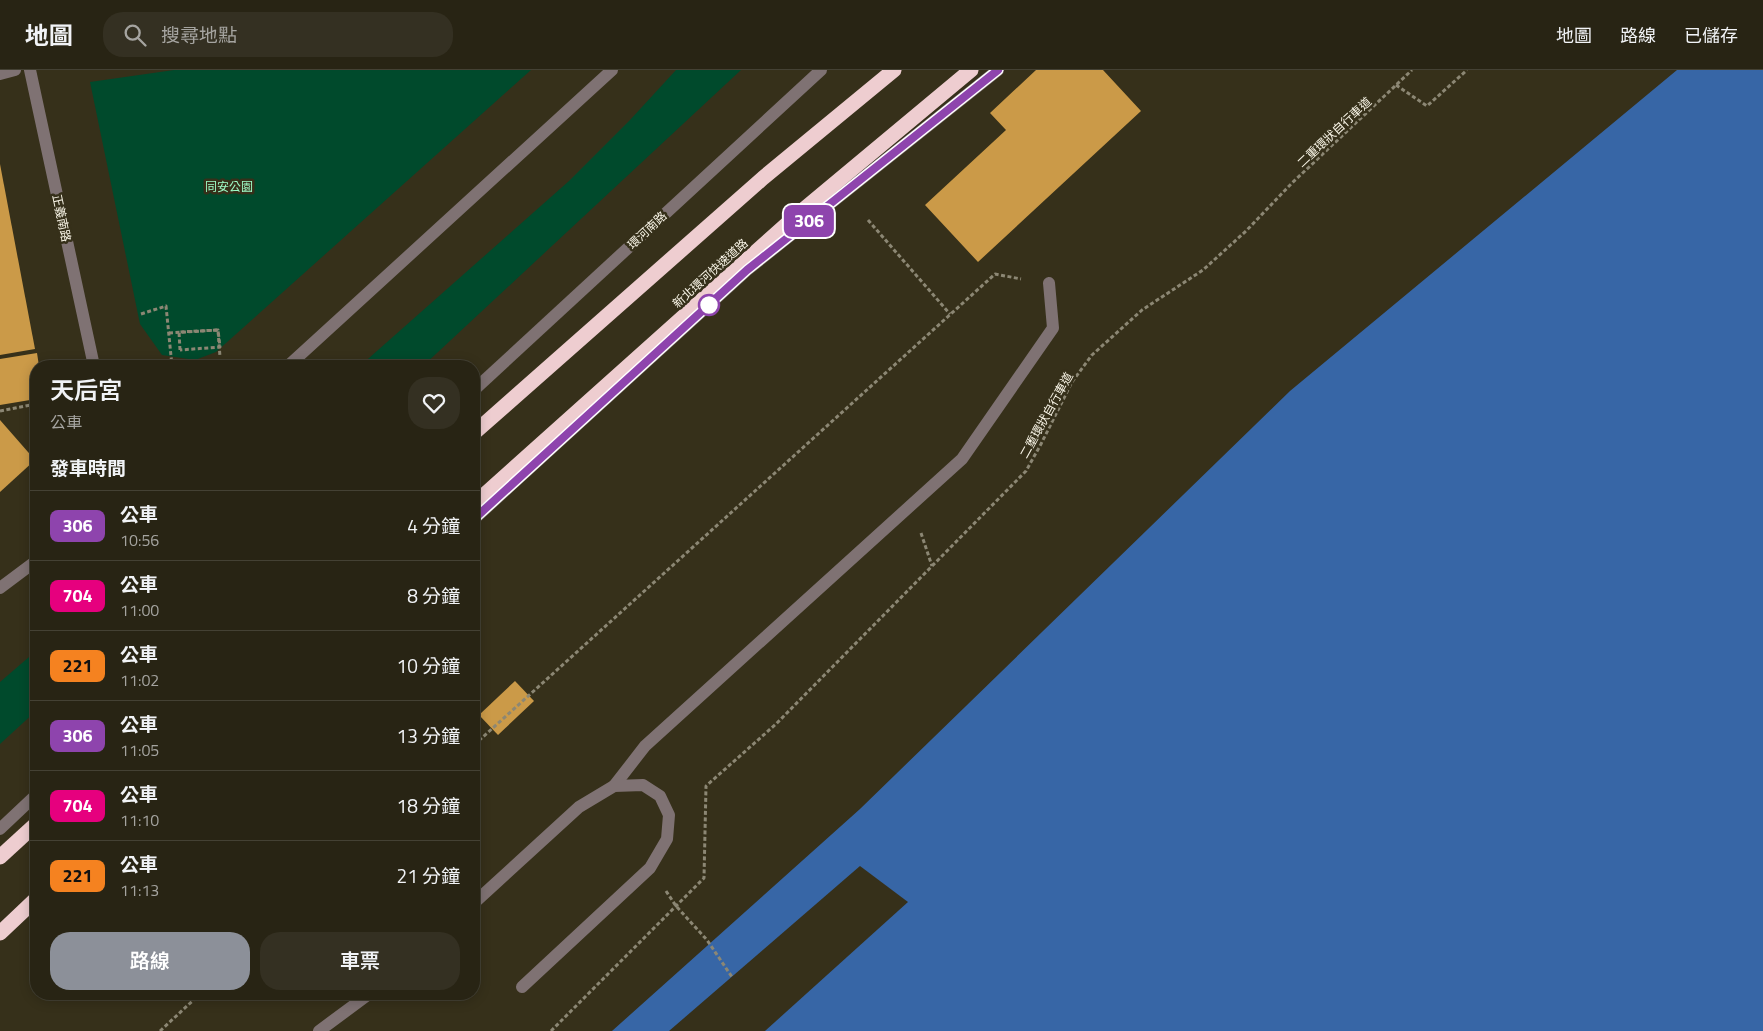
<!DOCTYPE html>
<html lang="zh-TW">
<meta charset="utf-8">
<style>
body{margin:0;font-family:"Titillium Web","Noto Sans TC",sans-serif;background:#343022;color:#f1f3f6;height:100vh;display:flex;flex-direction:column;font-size:19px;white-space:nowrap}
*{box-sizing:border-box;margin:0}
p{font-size:16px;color:#a5a4a0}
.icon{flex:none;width:28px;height:28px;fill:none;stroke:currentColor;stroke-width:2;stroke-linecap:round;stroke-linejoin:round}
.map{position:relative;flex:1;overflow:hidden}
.sheet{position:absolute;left:30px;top:290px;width:450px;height:640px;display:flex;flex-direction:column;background:#282414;border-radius:20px;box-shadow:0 2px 12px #0003,0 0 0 1px #444134}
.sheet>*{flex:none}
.badge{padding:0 10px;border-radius:8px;font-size:18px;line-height:32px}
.map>.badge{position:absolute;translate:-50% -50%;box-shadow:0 0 0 2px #fff}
h2{padding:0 20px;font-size:19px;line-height:45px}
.round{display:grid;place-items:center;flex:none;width:52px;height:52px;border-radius:20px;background:#343022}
.summary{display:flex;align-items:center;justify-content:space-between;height:85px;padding:0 20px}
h1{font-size:24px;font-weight:600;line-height:38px}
.cta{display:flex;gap:10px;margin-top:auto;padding:10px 20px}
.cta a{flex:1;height:58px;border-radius:20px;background:#8c9099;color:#fff;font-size:20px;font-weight:600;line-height:58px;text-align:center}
.cta a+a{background:#343022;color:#f1f3f6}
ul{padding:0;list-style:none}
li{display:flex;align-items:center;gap:15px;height:70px;padding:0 20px;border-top:1px solid #444134}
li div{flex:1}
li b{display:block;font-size:19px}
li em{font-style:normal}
li .badge{min-width:55px;font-weight:700;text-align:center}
header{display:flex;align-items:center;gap:30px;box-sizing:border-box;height:70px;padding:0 25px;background:#282414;border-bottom:1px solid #444134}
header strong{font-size:24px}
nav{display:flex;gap:28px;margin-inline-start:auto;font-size:18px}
.search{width:350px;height:45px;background:#343022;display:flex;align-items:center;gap:12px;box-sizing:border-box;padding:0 18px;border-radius:20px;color:#a5a4a0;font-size:19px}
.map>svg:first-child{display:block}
.green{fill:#004a2c}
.water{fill:#3766a6}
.pier{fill:#36301a}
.building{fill:#cb9a48}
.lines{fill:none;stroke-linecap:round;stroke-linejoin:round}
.path{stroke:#8c8774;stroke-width:3;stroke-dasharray:4 2.5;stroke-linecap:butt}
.minor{stroke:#7f7273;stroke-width:12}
.highway{stroke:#eecdd0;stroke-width:15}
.path-bridge{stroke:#8c8774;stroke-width:3;stroke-dasharray:4 2.5;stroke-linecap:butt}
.line-casing{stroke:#fff;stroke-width:11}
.line{stroke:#8e44ad;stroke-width:8}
.stop-dot{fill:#fff;stroke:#8e44ad;stroke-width:2.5}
.labels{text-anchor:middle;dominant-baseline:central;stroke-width:5;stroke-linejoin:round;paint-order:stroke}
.street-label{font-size:12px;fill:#f9f5e7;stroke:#36301a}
.park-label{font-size:12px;fill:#9efcc7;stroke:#36301a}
</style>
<header>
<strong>地圖</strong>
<div class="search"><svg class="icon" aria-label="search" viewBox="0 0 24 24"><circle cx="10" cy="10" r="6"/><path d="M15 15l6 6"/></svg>搜尋地點</div>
<nav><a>地圖</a><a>路線</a><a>已儲存</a></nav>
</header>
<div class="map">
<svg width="1763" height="961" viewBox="0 0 1763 961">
<rect width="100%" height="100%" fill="#36301a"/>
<g class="green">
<polygon points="174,0 531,0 216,282 195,290 162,285 140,254 90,12"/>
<polygon points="676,0 741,0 423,296 360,296 569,111 630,50"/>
<polygon points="36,581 36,641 0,674 0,612"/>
</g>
<polygon class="water" points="1677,0 1763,0 1763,961 612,961 860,739 1290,321"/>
<polygon class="pier" points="860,796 908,832 765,961 669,961"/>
<g class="building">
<polygon points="1036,0 1103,0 1141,41 978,192 925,135 1006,60 990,43"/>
<polygon points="0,94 35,279 0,285"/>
<polygon points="37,283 39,296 36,296 36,329 0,335 0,289"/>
<polygon points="0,350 35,390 0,422"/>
<polygon points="515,611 534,631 498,665 479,645"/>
</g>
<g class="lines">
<g class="path">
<polyline points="1396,15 1427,36 1467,0"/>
<polyline points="868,150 950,244"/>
<polyline points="141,244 166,236 172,296"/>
<polyline points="180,280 179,262 218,260 220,287"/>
<polyline points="0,341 36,334"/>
<polyline points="921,463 932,496"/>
<polyline points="474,675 995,204 1021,209"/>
<polyline points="666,821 676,836 707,870 732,907"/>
<polyline points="160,961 200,924"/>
<polyline points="551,961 704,808 706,716 776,654 1026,401 1041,374 1072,312 1092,285 1142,240 1203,200 1246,161 1292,113 1412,0"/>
</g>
<g class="minor">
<polyline points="30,0 94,296"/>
<polyline points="0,4 15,0"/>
<polyline points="288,296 612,0"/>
<polyline points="474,320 821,0"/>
<polyline points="474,449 747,200 998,0"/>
<polyline points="0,518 36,491"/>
<polyline points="614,716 645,676 962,389 1053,258 1049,213"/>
<polyline points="0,759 36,725"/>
<polyline points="474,833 579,737 614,716 643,715 660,726 669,745 667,769 650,798 522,917"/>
<polyline points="319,961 369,924"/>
</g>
<g class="highway">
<polyline points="474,363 763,108 894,0"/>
<polyline points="474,434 797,145 971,0"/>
<polyline points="0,787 36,754"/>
<polyline points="0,863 36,829"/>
</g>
<polyline class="path-bridge" points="169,263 218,260 220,277 180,280"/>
</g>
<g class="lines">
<g class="line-casing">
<polyline id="line" points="474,449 747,200 998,0"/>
</g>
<use href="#line" class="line"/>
</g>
<circle class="stop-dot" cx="709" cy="235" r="10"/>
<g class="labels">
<g class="street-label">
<text transform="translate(1334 62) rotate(-43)">二重環狀自行車道</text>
<text transform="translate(62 148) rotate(78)">正義南路</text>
<text transform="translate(647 160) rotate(-43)">環河南路</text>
<text transform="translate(710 203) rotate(-42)">新北環河快速道路</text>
<text transform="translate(1046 345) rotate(-61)">二重環狀自行車道</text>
</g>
<g class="park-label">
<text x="229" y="116">同安公園</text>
</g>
</g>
</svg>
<b class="badge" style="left:809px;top:151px;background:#8e44ad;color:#fff">306</b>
<section class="sheet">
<div class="summary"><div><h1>天后宮</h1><p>公車</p></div><a class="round"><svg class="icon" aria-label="heart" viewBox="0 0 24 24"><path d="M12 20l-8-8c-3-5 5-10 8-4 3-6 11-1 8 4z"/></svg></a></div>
<h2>發車時間</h2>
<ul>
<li><span class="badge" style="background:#8e44ad;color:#fff">306</span><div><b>公車</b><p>10:56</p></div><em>4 分鐘</em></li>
<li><span class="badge" style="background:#e6007e;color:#fff">704</span><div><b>公車</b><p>11:00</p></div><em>8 分鐘</em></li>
<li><span class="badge" style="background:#f58220;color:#111">221</span><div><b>公車</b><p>11:02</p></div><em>10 分鐘</em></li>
<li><span class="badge" style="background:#8e44ad;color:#fff">306</span><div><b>公車</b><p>11:05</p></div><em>13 分鐘</em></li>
<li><span class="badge" style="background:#e6007e;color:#fff">704</span><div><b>公車</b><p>11:10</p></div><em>18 分鐘</em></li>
<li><span class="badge" style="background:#f58220;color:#111">221</span><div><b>公車</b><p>11:13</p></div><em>21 分鐘</em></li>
</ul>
<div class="cta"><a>路線</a><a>車票</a></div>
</section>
</div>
